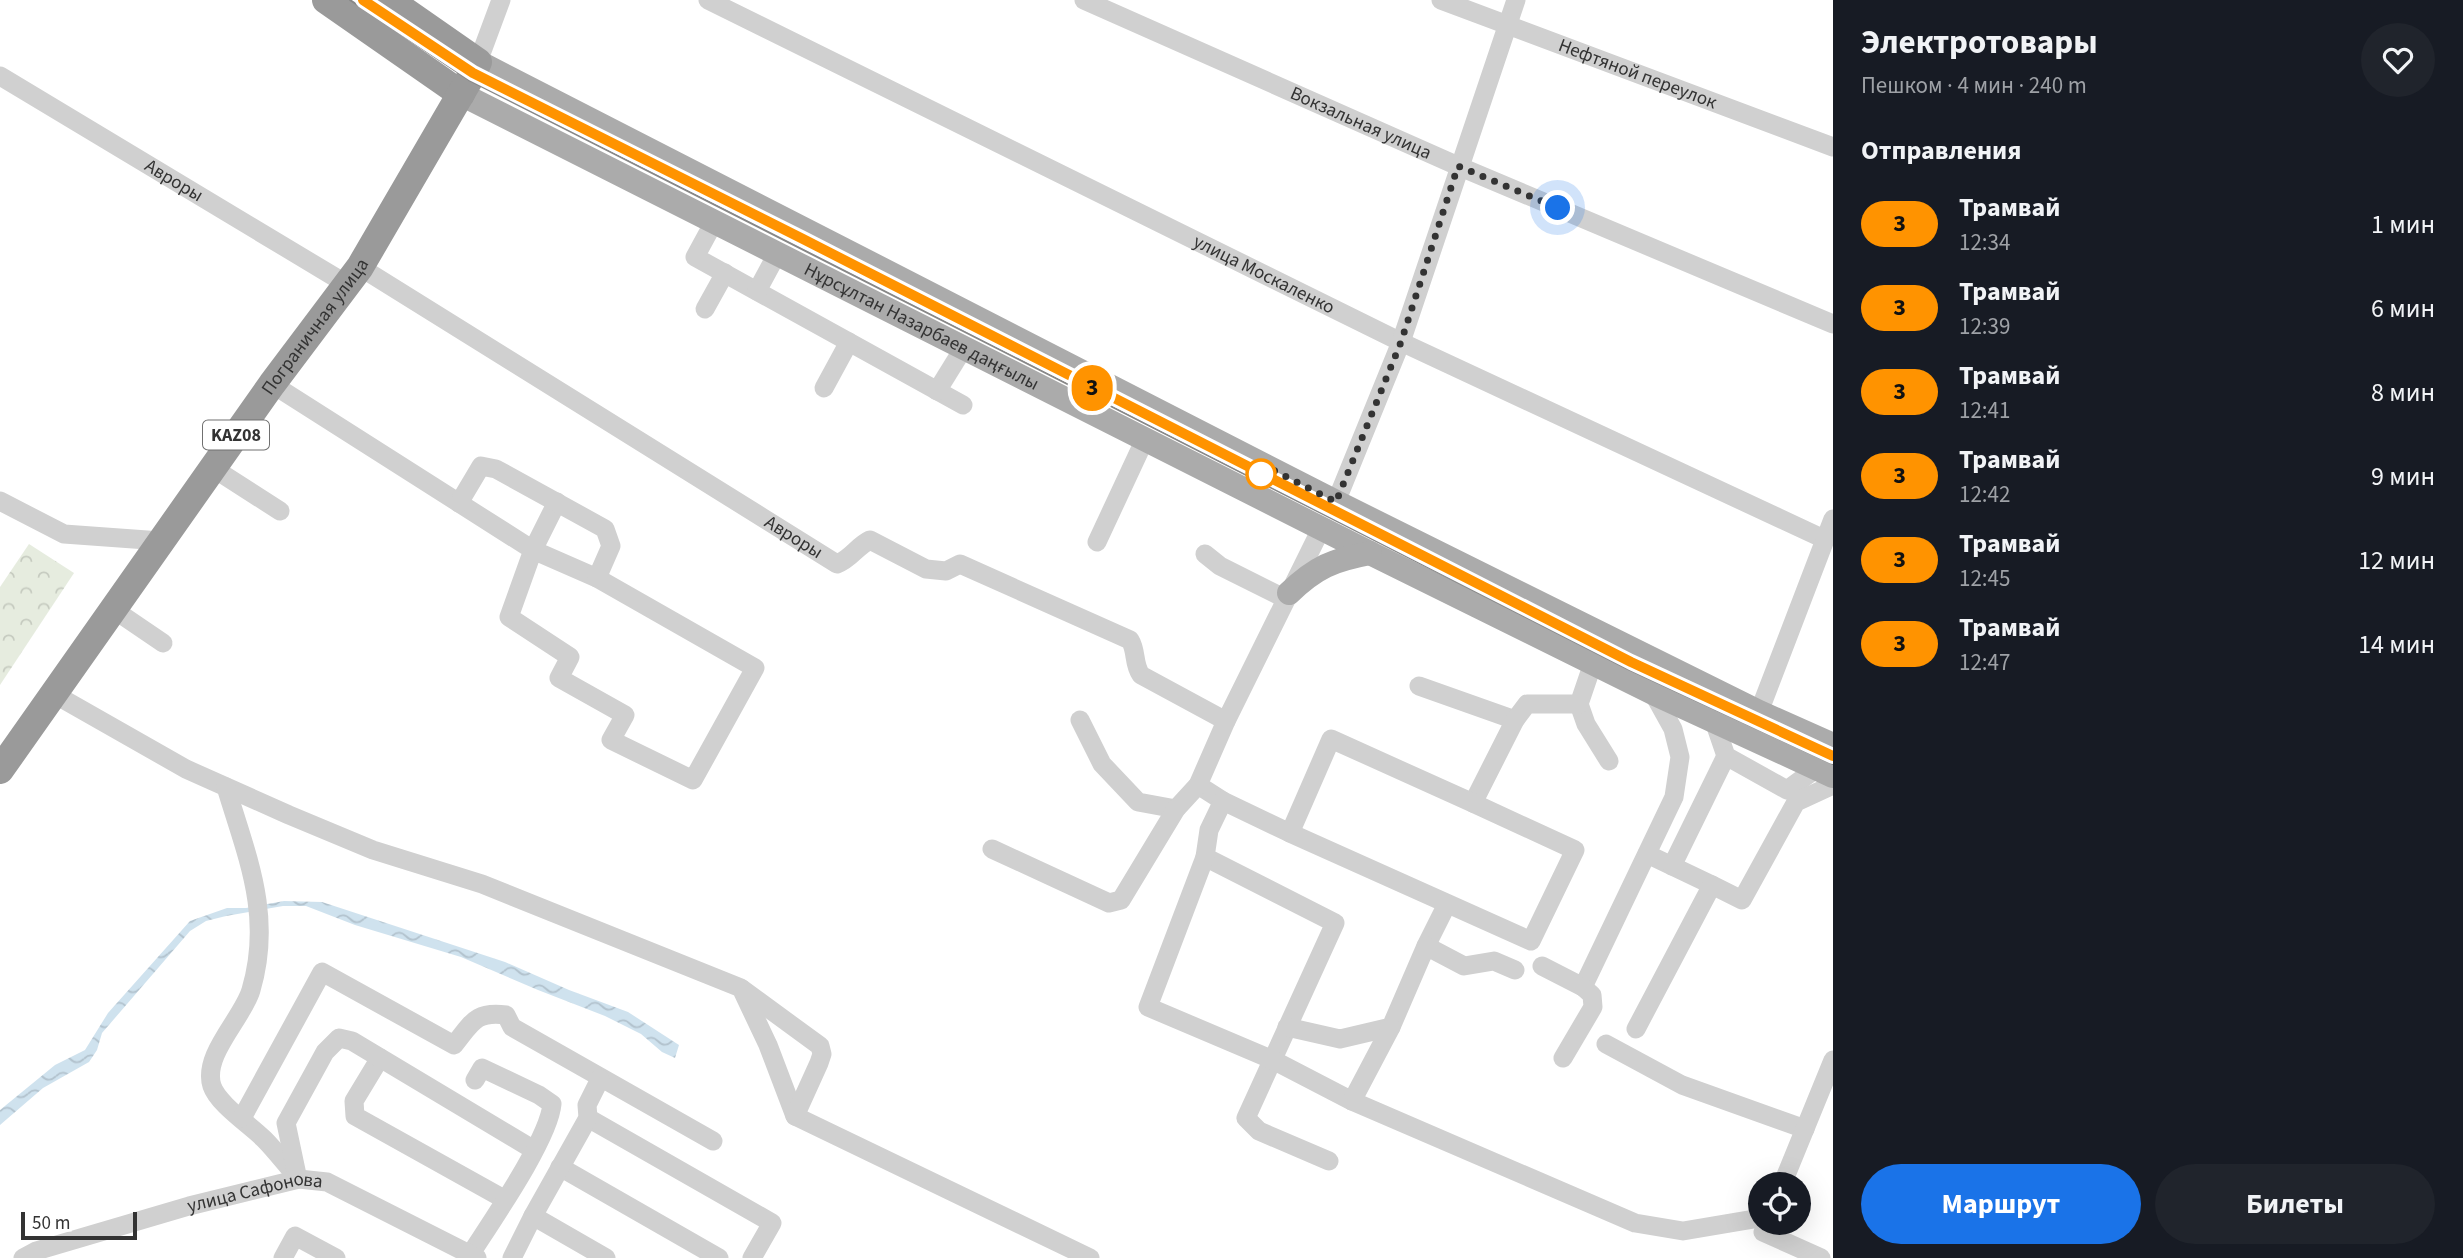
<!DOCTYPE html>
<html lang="ru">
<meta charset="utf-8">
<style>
body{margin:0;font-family:"Source Sans 3",sans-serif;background:#20242c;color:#f1f3f6;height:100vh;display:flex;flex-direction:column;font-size:26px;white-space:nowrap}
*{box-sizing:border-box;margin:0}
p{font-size:23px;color:#9ea1a6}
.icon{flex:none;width:38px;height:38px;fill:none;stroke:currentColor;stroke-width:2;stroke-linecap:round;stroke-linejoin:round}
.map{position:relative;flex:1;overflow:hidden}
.panel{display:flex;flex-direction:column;background:#171b24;width:630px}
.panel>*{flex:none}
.badge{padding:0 14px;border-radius:23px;font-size:24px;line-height:46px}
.controls{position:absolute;left:1748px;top:1172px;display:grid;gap:14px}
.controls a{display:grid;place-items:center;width:63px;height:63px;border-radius:50%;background:#171b24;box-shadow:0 7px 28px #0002;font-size:35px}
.scale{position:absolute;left:21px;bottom:18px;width:116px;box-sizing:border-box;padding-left:7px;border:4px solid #333;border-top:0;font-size:19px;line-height:24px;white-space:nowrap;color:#333;-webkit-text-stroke:5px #fff;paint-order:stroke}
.you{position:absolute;width:35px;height:35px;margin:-18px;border:5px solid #fff;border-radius:50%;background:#1a73e8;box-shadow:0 0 0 10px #1a73e833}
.map>.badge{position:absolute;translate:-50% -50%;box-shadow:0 0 0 4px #fff}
h2{padding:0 28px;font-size:26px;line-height:63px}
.round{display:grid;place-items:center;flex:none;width:74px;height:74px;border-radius:37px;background:#20242c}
.head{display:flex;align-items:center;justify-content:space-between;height:119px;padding:0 28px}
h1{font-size:33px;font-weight:700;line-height:52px}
.button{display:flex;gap:14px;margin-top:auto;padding:14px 28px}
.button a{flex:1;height:80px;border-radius:42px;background:#1a73e8;color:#fff;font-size:28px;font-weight:700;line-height:80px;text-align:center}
.button a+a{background:#20242c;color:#f1f3f6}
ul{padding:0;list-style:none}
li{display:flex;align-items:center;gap:21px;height:84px;padding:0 28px}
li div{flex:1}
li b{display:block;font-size:26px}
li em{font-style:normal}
li .badge{min-width:77px;font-weight:700;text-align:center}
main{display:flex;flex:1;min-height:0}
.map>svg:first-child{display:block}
.forest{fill:url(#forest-crowns)}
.water{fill:url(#water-waves)}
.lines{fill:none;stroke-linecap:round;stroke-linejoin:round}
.minor{stroke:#d0d0d0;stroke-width:19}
.major{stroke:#ababab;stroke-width:24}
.highway{stroke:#9a9a9a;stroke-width:28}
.tram{stroke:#888;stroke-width:2}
.line-casing{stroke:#fff;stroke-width:16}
.line{stroke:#ff9300;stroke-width:10}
.walk{stroke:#333;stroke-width:7;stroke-dasharray:0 12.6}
.stop-dot{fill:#fff;stroke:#ff9300;stroke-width:3.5}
.labels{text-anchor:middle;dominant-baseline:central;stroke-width:7;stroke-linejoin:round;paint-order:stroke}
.shield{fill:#fff;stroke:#707070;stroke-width:2}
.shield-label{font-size:18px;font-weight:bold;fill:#333}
.street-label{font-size:19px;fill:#333;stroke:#fff}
</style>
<main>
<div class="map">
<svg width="1833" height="1258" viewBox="0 0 1833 1258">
<defs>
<pattern id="forest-crowns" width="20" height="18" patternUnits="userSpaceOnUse" patternTransform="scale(1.75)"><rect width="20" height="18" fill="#e6ecdf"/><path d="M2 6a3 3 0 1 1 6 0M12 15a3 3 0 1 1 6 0" fill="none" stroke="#c6cbc0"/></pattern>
<pattern id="water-waves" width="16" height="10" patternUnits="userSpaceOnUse" patternTransform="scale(1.75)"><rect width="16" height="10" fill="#cfe2ee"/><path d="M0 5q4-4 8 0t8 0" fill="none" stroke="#b2c2cd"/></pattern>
</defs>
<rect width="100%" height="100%" fill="#fff"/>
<polygon class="forest" points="29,544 74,573 0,685 0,587"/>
<polygon class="water" points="284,901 322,902 505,962 569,990 628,1012 679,1045 675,1058 662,1052 641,1034 605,1016 538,990 461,957 355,925 306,906 283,906 226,916 206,921 190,931 102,1033 97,1050 89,1062 43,1088 0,1125 0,1110 55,1065 85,1050 108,1013 190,921 227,908 246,908"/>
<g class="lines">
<g class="minor">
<path id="s1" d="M708,0L1401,342L1824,539"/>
<path id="s2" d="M1084,0L1458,166L1833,324"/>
<path id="s3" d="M1441,0L1833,147"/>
<polyline points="478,62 501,0"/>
<path id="s4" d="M0,76L348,285"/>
<polyline points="714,222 695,257 963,405"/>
<path id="s5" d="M360,267L837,564C851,559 857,546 870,540L926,569L946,571L960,564L1130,640C1137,651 1133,664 1141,675L1226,721"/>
<polyline points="757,291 777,254"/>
<polyline points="705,309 725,273"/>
<polyline points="272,384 533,550 597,578 755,668 693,780 611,740 625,715 559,678 570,657 509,617 533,550 557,502"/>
<polyline points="824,388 849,342"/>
<polyline points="937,391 963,349"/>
<polyline points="213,468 280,511"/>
<polyline points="0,501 64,534 161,541"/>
<polyline points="1336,502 1401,342 1516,0"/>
<polyline points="459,503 481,466 496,469 605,529 611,546 597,578"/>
<polyline points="1097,542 1145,439"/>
<polyline points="1205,554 1220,566 1286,599"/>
<polyline points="113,609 163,643"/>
<polyline points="1419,686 1515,720"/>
<polyline points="54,694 186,769 289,815 373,850 482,884 741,988 768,1045 795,1116 1090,1258"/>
<polyline points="1579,704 1586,724 1609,761"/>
<polyline points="1759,712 1833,519"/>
<polyline points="1080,720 1102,764 1138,802 1176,809"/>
<polyline points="1714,721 1726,756 1787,790 1817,768"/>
<polyline points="1198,785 1223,801 1290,833 1531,941 1575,850 1473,803 1515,720 1527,704 1579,704 1593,663"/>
<path d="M226,787C247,857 273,915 251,990C243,1018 202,1055 212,1086C218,1104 250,1125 264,1139C276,1151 287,1166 299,1179"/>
<polyline points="1223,801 1209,830 1205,857 1335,923 1246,1118 1259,1131 1329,1161"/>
<polyline points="1290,833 1331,739 1473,803"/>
<polyline points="992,849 1109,903 1121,900 1176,809 1198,785 1226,721 1322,527"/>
<polyline points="1647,854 1712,885"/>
<polyline points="1205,857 1148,1007 1273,1060 1352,1101"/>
<polyline points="1672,866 1726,756"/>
<polyline points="1426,946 1447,904"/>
<polyline points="1542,966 1583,987 1674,797 1680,757 1673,729 1653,693"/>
<polyline points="742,989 820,1046 822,1054 819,1063 795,1116"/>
<polyline points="1287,1027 1340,1039 1391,1027 1426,946 1464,966 1494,961 1515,970"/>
<polyline points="1391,1027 1352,1101 1635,1223 1683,1231 1760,1218"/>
<polyline points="1636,1029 1712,885 1742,900 1796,802 1833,785"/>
<polyline points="1606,1044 1682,1085 1805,1129"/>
<polyline points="380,1058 354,1101 355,1116 504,1199"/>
<polyline points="1563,1058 1593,1007 1592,995 1583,987"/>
<path d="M242,1118L322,972L454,1045C472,1023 475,1011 506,1015L512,1027L713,1141"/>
<polyline points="588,1118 772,1223 752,1258"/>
<polyline points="560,1167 719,1258"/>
<polyline points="297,1175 286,1123 325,1052 339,1038 352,1041 362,1047 534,1150"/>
<polyline points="1782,1185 1833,1060"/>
<polyline points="533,1216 606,1258"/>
<polyline points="1767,1223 1763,1232 1821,1258"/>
<path d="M470,1255C491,1222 549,1139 552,1104L539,1095L482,1068L475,1080"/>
<path id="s6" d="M23,1258L36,1251L189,1206L299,1179L327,1182L477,1258"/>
<polyline points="283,1258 295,1236 336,1258"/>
<polyline points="512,1258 533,1216 588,1118 587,1105 600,1079"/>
</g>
<g class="major">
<polyline points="478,62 1336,502 1759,712 1833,745"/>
<path id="s7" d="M461,94L1370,553L1653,693L1833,776"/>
<path d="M1289,593C1316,567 1333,560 1370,553"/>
</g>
<g class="highway">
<polyline points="326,0 461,94"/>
<path id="s8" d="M0,770L272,384L360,267L473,73L478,62L389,0"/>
</g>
<polyline class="tram" points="350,0 469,80 1628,669 1833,764"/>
</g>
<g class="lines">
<g class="line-casing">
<polyline id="line" points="363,0 473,73 803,239 1631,662 1833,756"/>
</g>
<use href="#line" class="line"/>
<polyline class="walk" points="1261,474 1261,464 1336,502 1401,342 1458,166 1558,208"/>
</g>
<circle class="stop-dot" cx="1261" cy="474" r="14"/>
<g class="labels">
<rect class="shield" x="203" y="420.5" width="66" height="29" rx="5"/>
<g class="shield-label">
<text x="236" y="435">KAZ08</text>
</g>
<g class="street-label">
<text stroke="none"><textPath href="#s3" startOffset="210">Нефтяной переулок</textPath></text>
<text stroke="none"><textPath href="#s2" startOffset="303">Вокзальная улица</textPath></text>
<text stroke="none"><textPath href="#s4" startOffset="203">Авроры</textPath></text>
<text stroke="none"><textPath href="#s1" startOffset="620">улица Москаленко</textPath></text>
<text stroke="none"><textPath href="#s8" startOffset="544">Пограничная улица</textPath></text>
<text stroke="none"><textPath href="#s7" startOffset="516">Нұрсұлтан Назарбаев даңғылы</textPath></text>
<text stroke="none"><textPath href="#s5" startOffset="511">Авроры</textPath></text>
<text stroke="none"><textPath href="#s6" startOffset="242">улица Сафонова</textPath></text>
</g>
</g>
</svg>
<div class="controls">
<a><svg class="icon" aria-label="locate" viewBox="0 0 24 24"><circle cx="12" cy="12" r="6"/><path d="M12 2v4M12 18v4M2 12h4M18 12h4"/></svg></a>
</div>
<div class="scale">50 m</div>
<div class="you" style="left:1558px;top:208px"></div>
<b class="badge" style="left:1092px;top:388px;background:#ff9300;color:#111">3</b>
</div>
<section class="panel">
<div class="head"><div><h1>Электротовары</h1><p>Пешком · 4 мин · 240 m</p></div><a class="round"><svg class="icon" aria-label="heart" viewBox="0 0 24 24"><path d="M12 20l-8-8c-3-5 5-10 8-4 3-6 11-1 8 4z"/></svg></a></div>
<h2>Отправления</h2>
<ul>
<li><span class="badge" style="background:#ff9300;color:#111">3</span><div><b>Трамвай</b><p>12:34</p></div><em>1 мин</em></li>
<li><span class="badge" style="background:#ff9300;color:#111">3</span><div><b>Трамвай</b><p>12:39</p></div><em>6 мин</em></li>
<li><span class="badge" style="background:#ff9300;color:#111">3</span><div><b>Трамвай</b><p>12:41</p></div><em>8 мин</em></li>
<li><span class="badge" style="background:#ff9300;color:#111">3</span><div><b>Трамвай</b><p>12:42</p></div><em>9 мин</em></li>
<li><span class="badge" style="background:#ff9300;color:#111">3</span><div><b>Трамвай</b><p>12:45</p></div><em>12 мин</em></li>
<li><span class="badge" style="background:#ff9300;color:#111">3</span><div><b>Трамвай</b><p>12:47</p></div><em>14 мин</em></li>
</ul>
<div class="button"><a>Маршрут</a><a>Билеты</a></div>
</section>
</main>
